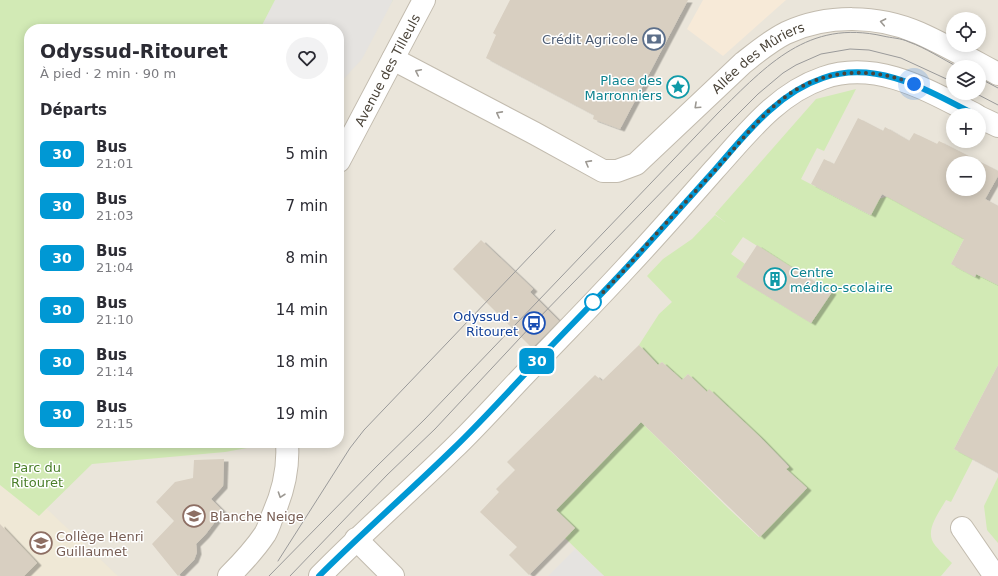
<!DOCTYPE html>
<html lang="fr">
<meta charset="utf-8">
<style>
body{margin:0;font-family:"DejaVu Sans",sans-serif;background:#f2f2f3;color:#2b2b33;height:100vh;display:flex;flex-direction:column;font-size:15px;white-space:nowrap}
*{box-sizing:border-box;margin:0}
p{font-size:13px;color:#7c7c81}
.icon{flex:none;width:22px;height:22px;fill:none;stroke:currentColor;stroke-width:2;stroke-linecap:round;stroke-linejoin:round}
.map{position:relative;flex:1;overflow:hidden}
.side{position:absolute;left:24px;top:24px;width:320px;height:424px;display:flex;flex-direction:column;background:#fff;border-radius:16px;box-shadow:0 2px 10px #0003}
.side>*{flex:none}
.badge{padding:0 8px;border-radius:6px;font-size:14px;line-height:26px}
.controls{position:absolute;left:946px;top:12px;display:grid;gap:8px}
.controls a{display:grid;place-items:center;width:40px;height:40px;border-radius:50%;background:#fff;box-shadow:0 2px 10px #0003;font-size:20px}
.you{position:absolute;width:20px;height:20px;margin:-10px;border:3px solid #fff;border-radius:50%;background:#1a73e8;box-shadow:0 0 0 6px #1a73e833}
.map>.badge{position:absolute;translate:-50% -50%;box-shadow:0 0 0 2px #fff}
h2{padding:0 16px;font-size:15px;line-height:36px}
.round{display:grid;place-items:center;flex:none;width:42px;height:42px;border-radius:21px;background:#f2f2f3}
.overview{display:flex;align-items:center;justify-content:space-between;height:68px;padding:0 16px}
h1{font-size:19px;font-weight:600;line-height:30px}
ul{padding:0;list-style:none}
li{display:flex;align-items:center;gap:12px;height:52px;padding:0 16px}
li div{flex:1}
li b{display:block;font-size:15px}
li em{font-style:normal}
li .badge{min-width:44px;font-weight:700;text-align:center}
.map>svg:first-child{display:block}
.residential{fill:#eae5da;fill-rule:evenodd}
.commercial{fill:#f7ead8}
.education{fill:#efe8d6}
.green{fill:#d2eab5;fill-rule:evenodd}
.parking{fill:#e5e3e0}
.building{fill:#d8cfc1;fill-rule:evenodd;filter:url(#shadow)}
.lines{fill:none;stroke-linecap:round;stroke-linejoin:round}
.minor-casing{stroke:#c2bbae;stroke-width:24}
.minor{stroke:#fff;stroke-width:22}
.tram{stroke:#9a9a9a;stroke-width:1}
.oneway{stroke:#9c9892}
.line-casing{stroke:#fff;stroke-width:9}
.line{stroke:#0098d4;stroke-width:6}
.walk{stroke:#4b4439;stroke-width:4;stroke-dasharray:0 7.2}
.stop-dot{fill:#fff;stroke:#0098d4;stroke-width:2}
.labels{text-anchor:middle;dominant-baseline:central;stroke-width:3;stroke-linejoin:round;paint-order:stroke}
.service-label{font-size:13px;fill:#4e5e75;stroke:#fff;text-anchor:end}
.street-label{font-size:13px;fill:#4b4439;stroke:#fff}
.culture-label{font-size:13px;fill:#0d838f;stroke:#fff;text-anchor:end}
.transit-label{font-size:13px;fill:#164399;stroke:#fff;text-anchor:end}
.park-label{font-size:13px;fill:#4a7f2a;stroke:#fff}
.education-label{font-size:13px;fill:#785e54;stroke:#fff;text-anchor:start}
</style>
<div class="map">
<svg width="998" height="576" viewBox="0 0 998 576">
<defs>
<filter id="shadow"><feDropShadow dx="4.5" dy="2.5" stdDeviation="0" flood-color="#0004"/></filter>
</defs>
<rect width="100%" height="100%" fill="#f6f3ec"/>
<path class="residential" d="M0,0H998V576H0ZM953,19H979V45H953ZM29,29H339V443H29ZM953,67H979V93H953ZM953,115H979V141H953ZM953,163H979V189H953Z"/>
<polygon class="commercial" points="703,0 786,0 723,56 687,29"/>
<polygon class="education" points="0,465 47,509 118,576 0,576"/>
<g class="green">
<polygon points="0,0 393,0 339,84 339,29 29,29 29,443 246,443 247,448 225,452 92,464 39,516 0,485"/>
<path d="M856,89L824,151L817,148L801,179L870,215L879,199L892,195L904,206L928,219L966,235L951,264L975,277L976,274L998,285V365L954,449L973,459L951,502L946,500C940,511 927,527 932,540C934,546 947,558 952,563L941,576H604L565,538L574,528L556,510L641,422L728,508L759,537L807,488L786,469L789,466L761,438L709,390L707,392L688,374L682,380L662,362L658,365L639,345L659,314L672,302L647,276L663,259L692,239L715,215L725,222L715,214L816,99ZM743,237L805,276L808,269L818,274L815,282L832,292L811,323L736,277L745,264L731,254Z"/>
<polygon points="998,477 998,543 987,530 984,506"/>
</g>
<g class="parking">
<polygon points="275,0 393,0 362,59 339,84 339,29 260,29"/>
<polygon points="575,549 604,576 548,576"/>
</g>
<g class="building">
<polygon points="510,0 688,0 620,129 593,119 594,115 486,58 496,35 493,33"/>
<path d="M858,118L883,131L885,127L909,141L914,133L937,144L939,141L998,171V176L985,199L998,206V285L976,274L975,277L951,264L964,239L882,194L871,215L811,184L824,159L834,164ZM953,163H979V189H953Z"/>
<polygon points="481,240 533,289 530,292 559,321 532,348 453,269"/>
<polygon points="757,245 805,276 832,292 811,323 736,277"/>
<polygon points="639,345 658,365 662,362 682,380 688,374 707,392 709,389 760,437 789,467 786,469 807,488 760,537 641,422 556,510 575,528 529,575 509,555 517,547 480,512 499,492 496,489 515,470 507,462 595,375 602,381"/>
<polygon points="998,365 998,473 954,449"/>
<polygon points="224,459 223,486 211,499 223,511 205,535 196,544 197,552 194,560 178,576 152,544 174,521 156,502 175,482 193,478 194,460"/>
<polygon points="0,524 37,563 24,576 0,576"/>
</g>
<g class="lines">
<g class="minor-casing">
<g id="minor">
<path id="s1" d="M393,59L534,133L603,171H617L636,164L743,63C757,52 770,41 786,33C827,14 878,15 919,33C946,45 972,60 998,74"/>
<polyline points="979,117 998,126"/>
<path id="s2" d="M339,161L424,0"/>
<polyline points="962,528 995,576"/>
<polyline points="356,539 393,576"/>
<path d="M229,576C242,563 255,549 265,534C268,529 270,523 272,517C283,493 289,470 287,443"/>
<path d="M320,576C363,532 409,492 453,449C478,425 502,398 526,373C559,338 593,304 626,268C656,236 685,203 714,170C746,135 776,94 823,78C877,59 929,91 976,115"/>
</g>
</g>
<use href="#minor" class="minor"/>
<g class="tram">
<polyline points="979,78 998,88"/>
<polyline points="975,93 998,105"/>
<polyline points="278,561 350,448 364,430 555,230"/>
<path d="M269,576L378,465L425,419L718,113C767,65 808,19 883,36C891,38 901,38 909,42C926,48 942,59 958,67"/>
<polyline points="290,576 387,475 435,429 534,323 719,133 758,94 783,73 796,65 821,54 850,49 869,50 901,58 953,82"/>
</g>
</g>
<defs><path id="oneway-chevron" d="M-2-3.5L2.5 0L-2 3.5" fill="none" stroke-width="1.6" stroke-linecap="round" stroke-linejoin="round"/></defs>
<g class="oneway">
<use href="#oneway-chevron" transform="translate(883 22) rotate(-169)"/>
<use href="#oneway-chevron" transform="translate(418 72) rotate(-154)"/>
<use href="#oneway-chevron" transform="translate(697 106) rotate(137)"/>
<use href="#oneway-chevron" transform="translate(499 114) rotate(-152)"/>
<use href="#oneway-chevron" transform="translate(588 163) rotate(-151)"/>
<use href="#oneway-chevron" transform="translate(281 495) rotate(109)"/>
</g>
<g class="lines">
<g class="line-casing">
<path id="line" d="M319,576C363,532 409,492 453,449C482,421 510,390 538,360C567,329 597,299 626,268C655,237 683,205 711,174C744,137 775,94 823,78C877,59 929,91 976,115"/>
</g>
<use href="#line" class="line"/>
<path class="walk" d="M593,302C613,283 631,263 649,242C674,214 700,187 725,159C746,135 767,108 794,91C831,68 874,68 914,84"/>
</g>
<defs>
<g id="bank-ring" transform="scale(1.15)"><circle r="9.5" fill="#fff" stroke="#5c6f8a" stroke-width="1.5"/><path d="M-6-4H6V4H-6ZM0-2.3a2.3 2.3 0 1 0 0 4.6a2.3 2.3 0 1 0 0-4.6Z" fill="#5c6f8a"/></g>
<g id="sight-ring" transform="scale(1.15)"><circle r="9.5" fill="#fff" stroke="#0f9aa8" stroke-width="1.5"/><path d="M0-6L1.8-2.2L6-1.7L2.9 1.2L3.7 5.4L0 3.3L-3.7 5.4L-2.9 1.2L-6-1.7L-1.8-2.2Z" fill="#0f9aa8"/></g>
<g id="building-ring" transform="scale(1.15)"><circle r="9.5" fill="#fff" stroke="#0f9aa8" stroke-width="1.5"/><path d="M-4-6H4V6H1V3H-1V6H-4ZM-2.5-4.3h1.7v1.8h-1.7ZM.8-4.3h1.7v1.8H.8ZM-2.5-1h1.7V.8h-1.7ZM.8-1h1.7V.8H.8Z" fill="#0f9aa8"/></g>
<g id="bus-ring" transform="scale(1.15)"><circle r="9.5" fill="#fff" stroke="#1a4fb4" stroke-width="1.5"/><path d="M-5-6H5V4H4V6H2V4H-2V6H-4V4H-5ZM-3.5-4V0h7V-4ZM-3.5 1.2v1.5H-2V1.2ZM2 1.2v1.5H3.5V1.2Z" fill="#1a4fb4"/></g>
<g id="school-ring" transform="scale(1.15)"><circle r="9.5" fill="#fff" stroke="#8d6e63" stroke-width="1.5"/><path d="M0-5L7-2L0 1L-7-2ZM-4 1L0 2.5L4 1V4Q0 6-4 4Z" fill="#8d6e63"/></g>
</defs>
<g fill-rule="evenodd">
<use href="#bank-ring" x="654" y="39"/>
<use href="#sight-ring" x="678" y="87"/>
<use href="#building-ring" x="775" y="279"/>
<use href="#bus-ring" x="534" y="323"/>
<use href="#school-ring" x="194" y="516"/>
<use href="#school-ring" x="41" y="543"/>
</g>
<circle class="stop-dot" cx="593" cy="302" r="8"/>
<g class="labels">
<g class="service-label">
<text x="638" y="39">Crédit Agricole</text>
</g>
<g class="street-label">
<text stroke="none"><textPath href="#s1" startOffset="435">Allée des Mûriers</textPath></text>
<text stroke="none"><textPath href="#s2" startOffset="103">Avenue des Tilleuls</textPath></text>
</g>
<g class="culture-label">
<text x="662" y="80">Place des<tspan x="662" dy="15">Marronniers</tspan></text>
<text x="790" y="272" text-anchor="start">Centre<tspan x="790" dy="15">médico-scolaire</tspan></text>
</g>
<g class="transit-label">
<text x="518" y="316">Odyssud -<tspan x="518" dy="15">Ritouret</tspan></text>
</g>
<g class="park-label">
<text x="37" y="467">Parc du<tspan x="37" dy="15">Ritouret</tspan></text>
</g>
<g class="education-label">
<text x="210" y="516">Blanche Neige</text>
<text x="56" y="536">Collège Henri<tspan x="56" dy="15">Guillaumet</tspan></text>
</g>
</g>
</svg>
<div class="controls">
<a><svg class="icon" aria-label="locate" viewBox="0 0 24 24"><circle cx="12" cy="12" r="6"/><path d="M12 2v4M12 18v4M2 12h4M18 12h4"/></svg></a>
<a><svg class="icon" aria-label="layers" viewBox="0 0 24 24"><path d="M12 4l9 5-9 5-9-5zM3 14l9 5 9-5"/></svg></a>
<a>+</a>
<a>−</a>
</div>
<div class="you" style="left:914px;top:84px"></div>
<b class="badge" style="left:537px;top:361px;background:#0098d4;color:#fff">30</b>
<section class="side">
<div class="overview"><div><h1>Odyssud-Ritouret</h1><p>À pied · 2 min · 90 m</p></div><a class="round"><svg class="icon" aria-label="heart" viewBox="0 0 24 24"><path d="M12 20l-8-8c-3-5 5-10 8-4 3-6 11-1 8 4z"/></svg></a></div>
<h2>Départs</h2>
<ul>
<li><span class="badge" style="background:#0098d4;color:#fff">30</span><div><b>Bus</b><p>21:01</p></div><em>5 min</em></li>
<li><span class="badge" style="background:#0098d4;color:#fff">30</span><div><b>Bus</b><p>21:03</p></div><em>7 min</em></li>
<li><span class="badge" style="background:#0098d4;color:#fff">30</span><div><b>Bus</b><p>21:04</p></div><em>8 min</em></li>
<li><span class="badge" style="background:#0098d4;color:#fff">30</span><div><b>Bus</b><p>21:10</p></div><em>14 min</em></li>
<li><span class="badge" style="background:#0098d4;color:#fff">30</span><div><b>Bus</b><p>21:14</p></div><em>18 min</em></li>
<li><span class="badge" style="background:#0098d4;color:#fff">30</span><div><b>Bus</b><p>21:15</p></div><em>19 min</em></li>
</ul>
</section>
</div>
